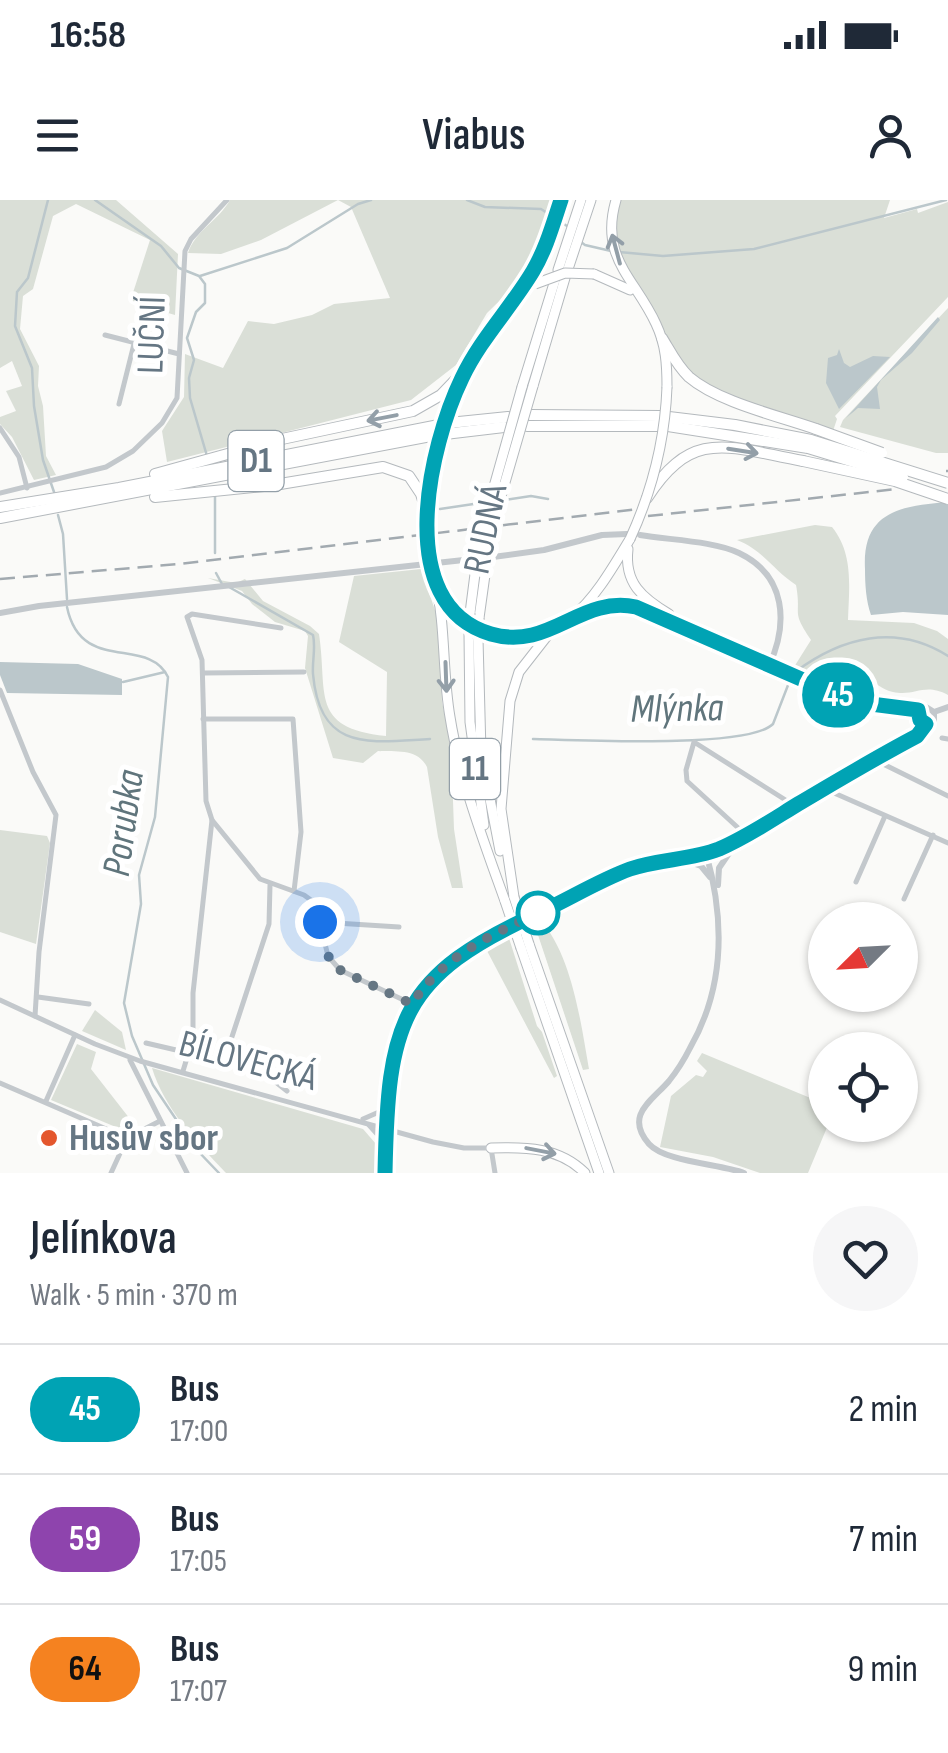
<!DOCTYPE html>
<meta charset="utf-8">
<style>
body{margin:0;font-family:"Sofia Sans Condensed",sans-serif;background:#f6f6f7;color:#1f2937;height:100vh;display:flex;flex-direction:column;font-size:38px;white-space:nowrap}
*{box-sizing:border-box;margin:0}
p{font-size:32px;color:#747a83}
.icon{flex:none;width:55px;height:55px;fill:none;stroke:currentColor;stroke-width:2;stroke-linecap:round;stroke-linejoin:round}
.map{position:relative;height:973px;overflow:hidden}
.drawer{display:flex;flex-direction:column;background:#fff;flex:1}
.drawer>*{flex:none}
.badge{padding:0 20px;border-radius:32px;font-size:35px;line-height:65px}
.needle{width:65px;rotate:246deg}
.fabs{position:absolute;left:808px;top:702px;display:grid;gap:20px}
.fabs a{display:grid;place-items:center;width:110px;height:110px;border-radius:50%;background:#fff;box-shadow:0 2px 8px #0004;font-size:50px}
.you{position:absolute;width:50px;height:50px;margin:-25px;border:8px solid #fff;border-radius:50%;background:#1a73e8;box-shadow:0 0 0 15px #1a73e833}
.map>.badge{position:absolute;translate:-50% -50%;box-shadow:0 0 0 5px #fff}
.round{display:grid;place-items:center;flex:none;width:105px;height:105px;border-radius:52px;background:#f6f6f7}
.headline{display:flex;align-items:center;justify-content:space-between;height:170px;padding:0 30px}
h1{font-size:48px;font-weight:600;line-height:75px}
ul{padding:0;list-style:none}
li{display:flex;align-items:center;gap:30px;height:130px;padding:0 30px;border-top:2px solid #e0e1e3}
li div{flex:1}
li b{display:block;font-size:38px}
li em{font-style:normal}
li .badge{min-width:110px;font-weight:700;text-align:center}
.status{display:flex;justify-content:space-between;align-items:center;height:70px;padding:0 50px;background:#fff;direction:ltr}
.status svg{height:28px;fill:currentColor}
header{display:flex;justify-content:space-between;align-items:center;height:130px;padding:0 30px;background:#fff;font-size:45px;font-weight:600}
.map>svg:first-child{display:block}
.green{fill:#dadfd7}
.water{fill:#bbc7cb}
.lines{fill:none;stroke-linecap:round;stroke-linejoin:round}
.stream{stroke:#bbc7cb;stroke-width:2.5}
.trunk-casing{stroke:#b4b9bd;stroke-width:11}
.motorway-casing{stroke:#b4b9bd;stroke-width:12}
.minor{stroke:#c3c8cc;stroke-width:5}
.tertiary{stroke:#c3c8cc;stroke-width:6}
.trunk{stroke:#fff;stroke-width:9}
.motorway{stroke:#fff;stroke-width:10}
.rail{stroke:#a2aab0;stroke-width:2.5;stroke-dasharray:15 8;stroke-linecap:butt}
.trunk-bridge-casing{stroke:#b4b9bd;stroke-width:11;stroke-linecap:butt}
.motorway-bridge-casing{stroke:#b4b9bd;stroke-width:12;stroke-linecap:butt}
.trunk-bridge{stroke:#fff;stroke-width:9}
.motorway-bridge{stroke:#fff;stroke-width:10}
.oneway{stroke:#939fa8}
.line-casing{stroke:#fff;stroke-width:22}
.line{stroke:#00a3b4;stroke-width:15}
.walk{stroke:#657683;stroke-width:10;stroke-dasharray:0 18}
.stop-dot{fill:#fff;stroke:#00a3b4;stroke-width:5}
.poi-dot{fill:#e4572e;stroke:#fff;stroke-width:4}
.labels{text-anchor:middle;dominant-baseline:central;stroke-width:10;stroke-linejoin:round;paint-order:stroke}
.shield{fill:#fff;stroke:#939fa8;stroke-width:2.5}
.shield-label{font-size:35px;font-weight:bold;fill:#657683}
.street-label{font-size:38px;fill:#657683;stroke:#fff}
.poi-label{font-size:38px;font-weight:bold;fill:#657683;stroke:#fff;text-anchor:start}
.water-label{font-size:40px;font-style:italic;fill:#60757c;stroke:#fff}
</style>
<div class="status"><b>16:58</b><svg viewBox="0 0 49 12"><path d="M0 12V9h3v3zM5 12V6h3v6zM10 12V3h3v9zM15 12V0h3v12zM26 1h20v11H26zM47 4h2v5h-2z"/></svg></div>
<header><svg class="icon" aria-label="menu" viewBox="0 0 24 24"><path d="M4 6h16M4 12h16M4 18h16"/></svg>Viabus<svg class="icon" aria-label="person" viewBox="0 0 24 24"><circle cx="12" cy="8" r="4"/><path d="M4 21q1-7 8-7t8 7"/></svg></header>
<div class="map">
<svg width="948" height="973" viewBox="0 0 948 973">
<rect width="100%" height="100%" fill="#fafaf8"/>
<g class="green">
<polygon points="0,0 116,0 178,54 175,115 130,102 150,40 76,4 53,16 33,89 23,96 20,129 39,166 38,186 43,206 46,256 56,275 34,280 12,237 0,224 0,217 16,211 6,191 22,186 12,161 0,168"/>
<path d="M230,0H557L526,75L487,113L456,165L411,200L167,262L162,231L184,197L185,154L223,168L248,121L274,124L312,115L334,104L390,98L351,7L338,0L261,40L221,54L188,53C195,31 219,20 230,0Z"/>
<polygon points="616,0 890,0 884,18 917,9 918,13 948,2 948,97 835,216 837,219 833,231 715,192 693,180 614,52"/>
<polygon points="948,108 948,253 936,253 840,227 843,220"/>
<path d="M815,325L832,327C854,354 849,388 848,420L914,423L937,431L948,439V495C924,482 915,497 893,492C872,487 862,466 844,463C831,461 819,473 806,474L794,467L811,440C790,409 802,417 796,385C774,371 763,350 737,340Z"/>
<path d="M421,369L439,422L442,502L451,544L454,629L463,688H452L438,637L427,567C417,548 397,552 378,551L363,563L333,558L305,468L308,436L305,431L275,422L252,404L242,391L208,378L236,383L245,379L263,401L310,426L319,434C328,493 309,528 386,536L387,472L339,442L354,376Z"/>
<polygon points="0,630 47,636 50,643 36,744 0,732"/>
<path d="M540,720C572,754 581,824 589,869L583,870L534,723Z"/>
<polygon points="508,735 537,826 542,832 557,876 554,878 485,747"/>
<polygon points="95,810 122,832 126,850 82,831"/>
<polygon points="77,844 96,852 91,869 137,928 123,930 51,900"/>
<polygon points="702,853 825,904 825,925 828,925 808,973 760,973 713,957 660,947 671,896 696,875 703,877 707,871 697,861"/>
<path d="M152,868L363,929L383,952L382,973H226C197,943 164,908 152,868Z"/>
</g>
<g class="water">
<polygon points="938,117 940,120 912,153 881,180 877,187 880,209 858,208 846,218"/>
<polygon points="839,149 844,163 850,167 873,156 890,157 839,209 826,183 828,158 837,155"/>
<path d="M948,302V415L903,412L871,415C866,401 865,384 865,369C862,311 901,306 948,302Z"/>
<polygon points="0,462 78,464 122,479 122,495 7,493 0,475"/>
</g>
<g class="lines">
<g class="stream">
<polyline points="48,0 28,78 17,92 15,126 32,168 34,206 43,260 54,292"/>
<polyline points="95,0 161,46 179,68 199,76 205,84 205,103 196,112 187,138 194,160 189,178 190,198 207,256"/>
<polyline points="467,0 485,7 541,9 570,28"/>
<polyline points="581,42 585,45 611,51"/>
<polyline points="619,52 663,56 754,49 946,0"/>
<polyline points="200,76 287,48 358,4 371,0"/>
<polyline points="505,300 531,296 548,299"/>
<polyline points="440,309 487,302"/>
<polyline points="58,315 63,334 67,399"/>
<polyline points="215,353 215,295"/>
<polyline points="216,373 222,384"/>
<path d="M229,387L313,435C316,448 312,461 313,474C320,553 370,542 430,539"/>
<path d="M67,407C81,475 148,435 168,477L155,617L139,675L141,704L124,803L132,836L153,885L196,949L219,973"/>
<path d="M795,472C842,437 896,423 948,456"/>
<polyline points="123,482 165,472"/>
<path d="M533,539C575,540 748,549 773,524L790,480"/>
</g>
<g class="trunk-casing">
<g id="trunk">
<path d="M616,0C599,58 635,78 656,124C666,145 667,165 667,187"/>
<polyline points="568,69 591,0"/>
<polyline points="558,70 581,0"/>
<polyline points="594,74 630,90"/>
<polyline points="533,186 565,78"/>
<polyline points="522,187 555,80"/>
<polyline points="454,195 483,139 539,60 561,0"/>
<path d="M628,349C624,383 642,398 669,414"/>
<path d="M435,380C446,426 442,471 450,517C460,580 484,642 505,701"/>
<polyline points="441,392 465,421"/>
<polyline points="470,413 475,374"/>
<polyline points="574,416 605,406 636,407 769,466"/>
<polyline points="479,418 485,375"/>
<path d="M485,432C563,455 595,397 630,339"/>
<polyline points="469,434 470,522 484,625"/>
<polyline points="478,439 481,552 500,651"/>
<polyline points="514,697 501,609 510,501 519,472 551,431"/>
<polyline points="529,744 609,973"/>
<polyline points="521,748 599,973"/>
<path d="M491,948C526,947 559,947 585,973"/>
</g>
</g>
<g class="motorway-casing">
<g id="motorway">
<path d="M662,138C670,151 677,166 689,177C718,202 779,216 816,229"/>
<polyline points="530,215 660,216"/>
<polyline points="669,217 735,225 811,240"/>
<polyline points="449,223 508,217"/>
<polyline points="527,226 659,226"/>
<polyline points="668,226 808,248"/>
<polyline points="445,234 504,227"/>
<polyline points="155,274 282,239 413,211 441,195 466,169"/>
<polyline points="155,297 274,285 383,267 409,276 421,294 426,310"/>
<path d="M647,298C693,226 730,248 803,261"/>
<polyline points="0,307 119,288 439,225"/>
<polyline points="0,318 436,235"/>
</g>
</g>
<g class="minor">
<polyline points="105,135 179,154"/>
<polyline points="119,204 134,144"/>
<polyline points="0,228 19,257 27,288"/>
<polyline points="0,293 106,267 133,251 162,223 177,198 185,51 191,39 227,0"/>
<polyline points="281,428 192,414 187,417 202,460 206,601 212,620 260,679 304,695 315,703 328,756 340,770 412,804"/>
<polyline points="203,473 304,472"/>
<polyline points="0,490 33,572 56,615 39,752 35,816"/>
<polyline points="203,519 293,519 301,632 294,691"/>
<polyline points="942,538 948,539"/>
<polyline points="875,560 948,596"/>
<polyline points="825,589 948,643"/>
<polyline points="747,636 687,581 686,570 694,542 795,606"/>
<polyline points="856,682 885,616"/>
<polyline points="904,699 933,635"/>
<polyline points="528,718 631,669 706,653"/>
<polyline points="320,722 399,727"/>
<polyline points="38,797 89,804"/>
<polyline points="0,800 95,844 140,861 433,942 464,948 491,948 495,973"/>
<polyline points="146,843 249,867 263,872 287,891"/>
<polyline points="130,860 187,973"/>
<polyline points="224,861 269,724 270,685"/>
<polyline points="183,871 193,838 193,793 212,620"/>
<polyline points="0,883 127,938"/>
<polyline points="46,901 75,835"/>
<polyline points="363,919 379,912 387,898"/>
<polyline points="369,925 378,935 384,949"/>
<polyline points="111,973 127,938 160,921"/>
<path d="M385,973C387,853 390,786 507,727"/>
</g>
<g class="tertiary">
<path d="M640,335C669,340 714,341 739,353C787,376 788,424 769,466L847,497L920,511L926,507L934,512L948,507"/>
<polyline points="493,357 544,350 602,335 627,334"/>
<polyline points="0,413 39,406 473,359"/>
<polyline points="681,659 701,666 710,677"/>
<polyline points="718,685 719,668 736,643"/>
<path d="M744,973C720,964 665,962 649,944C624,915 652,901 669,881C677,871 684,860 690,848C725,787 725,720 706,653L747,636L919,534L934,520V512"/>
</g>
<use href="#trunk" class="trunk"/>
<use href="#motorway" class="motorway"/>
<g class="rail">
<polyline points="946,271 948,271"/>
<polyline points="648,316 897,289"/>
<polyline points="0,379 179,364 638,309"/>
</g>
<g class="trunk-bridge-casing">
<g id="trunk-bridge">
<polyline points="535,84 565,73 594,74"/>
<path d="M630,339C652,291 665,240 667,187"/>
<polyline points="475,374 488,308 522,187"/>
<polyline points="485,375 497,310 533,186"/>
<path d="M435,380C416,320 432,252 454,195"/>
<polyline points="469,434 470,413"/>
<polyline points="478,439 479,418"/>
<polyline points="514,697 529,744"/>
<polyline points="505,701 521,748"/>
</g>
</g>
<g class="motorway-bridge-casing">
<g id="motorway-bridge">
<polyline points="816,229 882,253"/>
<polyline points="811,240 948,283"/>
<polyline points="808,248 903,277"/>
<polyline points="803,261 895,281 948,299"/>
</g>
</g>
<use href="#trunk-bridge" class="trunk-bridge"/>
<use href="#motorway-bridge" class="motorway-bridge"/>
</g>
<defs><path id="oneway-shaft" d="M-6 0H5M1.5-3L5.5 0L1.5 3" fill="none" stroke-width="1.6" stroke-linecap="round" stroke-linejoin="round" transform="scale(2.5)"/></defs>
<g class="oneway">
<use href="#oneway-shaft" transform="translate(616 49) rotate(-105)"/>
<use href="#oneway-shaft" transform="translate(382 218) rotate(169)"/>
<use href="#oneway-shaft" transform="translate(743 251) rotate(9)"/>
<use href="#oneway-shaft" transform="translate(446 477) rotate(88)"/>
<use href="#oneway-shaft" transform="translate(541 951) rotate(11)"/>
</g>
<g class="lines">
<g class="line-casing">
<path id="line" d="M385,973C388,822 399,776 541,712C571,698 600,680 630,669C659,659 691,660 719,649C747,637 772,620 798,604C837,581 877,557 917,536L926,524L920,520L918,510L871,504L833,493L636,407C580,395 550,451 491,434C391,405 430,244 462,178C481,138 511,108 533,71C546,49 553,24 561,0"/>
</g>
<use href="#line" class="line"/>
<path class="walk" d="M320,722L328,756L340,770L412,804C442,757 489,736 538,713"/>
</g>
<circle class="stop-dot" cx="538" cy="713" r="20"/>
<circle class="poi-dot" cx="49" cy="938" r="10"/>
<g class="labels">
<g class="shield">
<rect x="228.5" y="231" width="55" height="60" rx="8"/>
<rect x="450" y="539" width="50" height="60" rx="8"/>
</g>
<g class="shield-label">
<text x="256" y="261">D1</text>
<text x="475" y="569">11</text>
</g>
<g class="street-label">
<text transform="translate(152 135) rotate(-88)">LUČNÍ</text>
<text transform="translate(486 329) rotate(-78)">RUDNÁ</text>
<text transform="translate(248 861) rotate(15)">BÍLOVECKÁ</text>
</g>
<g class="poi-label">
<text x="69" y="938">Husův sbor</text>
</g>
<g class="water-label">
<text transform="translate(677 509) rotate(-1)">Mlýnka</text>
<text transform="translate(124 623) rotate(-82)">Porubka</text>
</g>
</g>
</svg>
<div class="fabs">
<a><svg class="needle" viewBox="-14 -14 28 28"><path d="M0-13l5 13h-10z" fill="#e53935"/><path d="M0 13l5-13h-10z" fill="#747a83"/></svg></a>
<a><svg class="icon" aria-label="locate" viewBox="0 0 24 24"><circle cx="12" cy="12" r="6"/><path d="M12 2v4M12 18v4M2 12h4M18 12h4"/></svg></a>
</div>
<div class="you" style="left:320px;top:722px"></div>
<b class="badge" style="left:838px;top:495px;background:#00a3b4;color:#fff">45</b>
</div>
<section class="drawer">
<div class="headline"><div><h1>Jelínkova</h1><p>Walk · 5 min · 370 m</p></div><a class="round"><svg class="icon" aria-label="heart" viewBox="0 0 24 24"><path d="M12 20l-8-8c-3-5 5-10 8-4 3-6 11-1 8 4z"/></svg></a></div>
<ul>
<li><span class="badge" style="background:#00a3b4;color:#fff">45</span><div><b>Bus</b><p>17:00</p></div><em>2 min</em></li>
<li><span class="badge" style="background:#8e44ad;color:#fff">59</span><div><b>Bus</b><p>17:05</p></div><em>7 min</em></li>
<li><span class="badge" style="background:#f58220;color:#111">64</span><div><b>Bus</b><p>17:07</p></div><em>9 min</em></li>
</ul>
</section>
